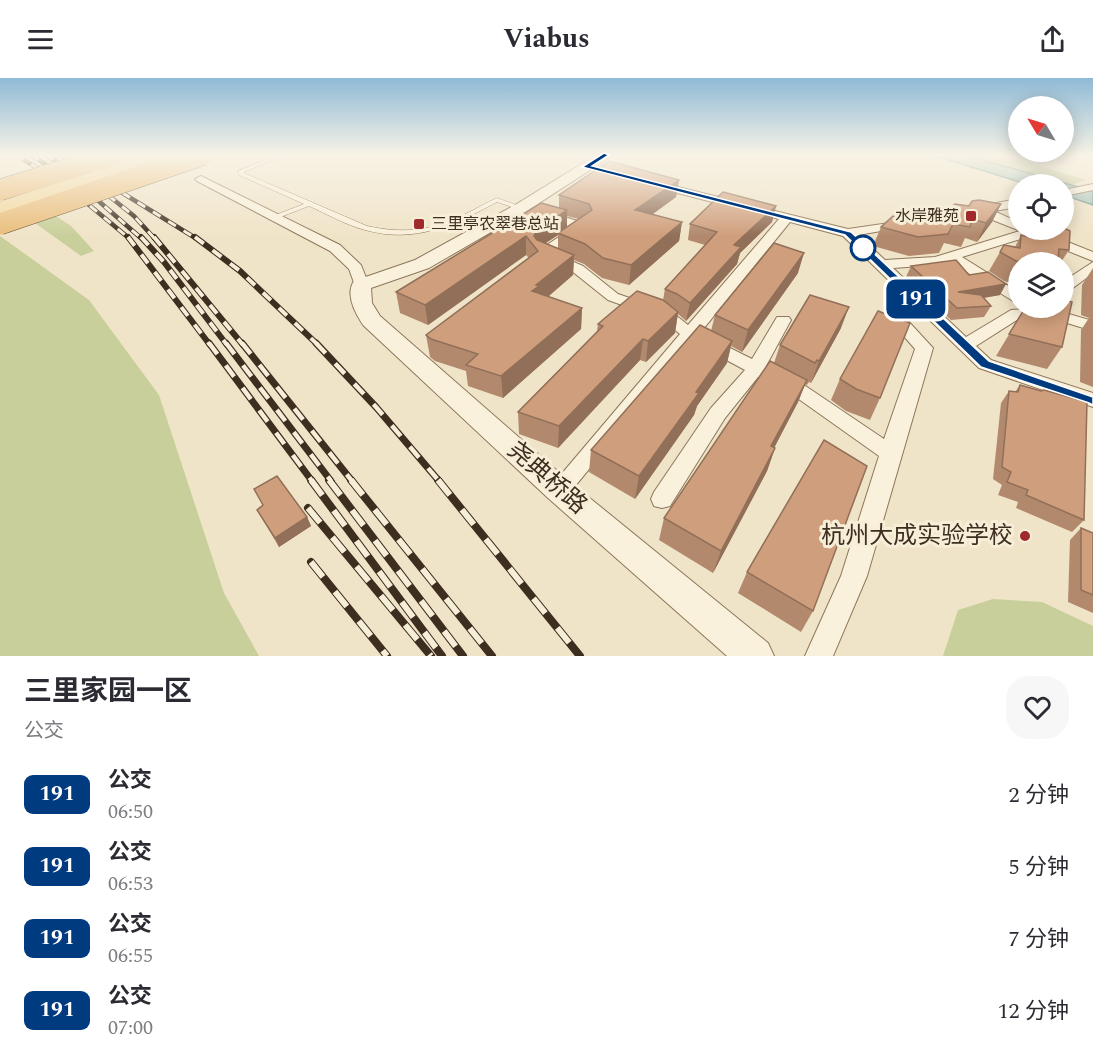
<!DOCTYPE html>
<html lang="zh">
<meta charset="utf-8">
<style>
body{margin:0;font-family:Spectral,"Noto Sans SC",serif;background:#f7f7f7;color:#2b2b33;height:100vh;display:flex;flex-direction:column;font-size:22px;white-space:nowrap}
*{box-sizing:border-box;margin:0}
p{font-size:20px;color:#7c7c81}
.icon{flex:none;width:33px;height:33px;fill:none;stroke:currentColor;stroke-width:2;stroke-linecap:round;stroke-linejoin:round}
.map{position:relative;height:578px;overflow:hidden}
.drawer{display:flex;flex-direction:column;background:#fff;flex:1}
.drawer>*{flex:none}
.badge{padding:0 12px;border-radius:9px;font-size:21px;line-height:39px}
.needle{width:39px;rotate:308deg}
.controls{position:absolute;left:1008px;top:18px;display:grid;gap:12px}
.controls a{display:grid;place-items:center;width:66px;height:66px;border-radius:50%;background:#fff;box-shadow:0 3px 15px #0003;font-size:30px}
.map>.badge{position:absolute;translate:-50% -50%;box-shadow:0 0 0 3px #fff}
.round{display:grid;place-items:center;flex:none;width:63px;height:63px;border-radius:24px;background:#f7f7f7}
.summary{display:flex;align-items:center;justify-content:space-between;height:102px;padding:0 24px}
h1{font-size:28px;font-weight:700;line-height:45px}
ul{padding:0;list-style:none}
li{display:flex;align-items:center;gap:18px;height:72px;padding:0 24px}
li div{flex:1}
li b{display:block;font-size:22px}
li em{font-style:normal}
li .badge{min-width:66px;font-weight:700;text-align:center}
header{display:flex;justify-content:space-between;align-items:center;height:78px;padding:0 24px;background:#fff;font-size:27px;font-weight:700}
.map>svg:first-child{display:block}
.green{fill:#c9cf9b}
.water{fill:#a9c4bc;stroke:#6f938a;stroke-width:1.5}
.lines{fill:none;stroke-linecap:round;stroke-linejoin:round}
.service-casing{stroke:#8d765c;stroke-width:1}
.minor-casing{stroke:#8d765c;stroke-width:2}
.tertiary-casing{stroke:#8d765c;stroke-width:2}
.service{fill:#faf1dc;fill-rule:evenodd}
.minor{fill:#faf1dc;fill-rule:evenodd}
.tertiary{fill:#faf1dc;fill-rule:evenodd}
.rail-far3-casing{stroke:#3d2e20;stroke-width:4.5}
.rail-far2-casing{stroke:#3d2e20;stroke-width:6}
.rail-far1-casing{stroke:#3d2e20;stroke-width:7}
.rail-casing{stroke:#3d2e20;stroke-width:8}
.rail-far3{stroke:#f7eed8;stroke-width:3;stroke-dasharray:9;stroke-linecap:butt}
.rail-far2{stroke:#f7eed8;stroke-width:4;stroke-dasharray:11;stroke-linecap:butt}
.rail-far1{stroke:#f7eed8;stroke-width:4.5;stroke-dasharray:14;stroke-linecap:butt}
.rail{stroke:#f7eed8;stroke-width:6;stroke-dasharray:19;stroke-linecap:butt}
.primary-bridge-casing{stroke:#5b4430;stroke-width:20;stroke-linecap:butt}
.trunk-bridge-casing{stroke:#5b4430;stroke-width:22;stroke-linecap:butt}
.primary-bridge{stroke:#f3d9a0;stroke-width:20}
.trunk-bridge{stroke:#eabe7c;stroke-width:21}
.wall{fill:#b2896c;fill-rule:evenodd}
.shaded-wall{fill:#916f58}
.building{fill:#cf9f7d;stroke:#916f58;stroke-width:1.5}
.line{fill:#003b80;stroke:#fff;stroke-width:1.5}
.poi-dot{fill:#9e2a2b;stroke:#f7eed8;stroke-width:2}
.stop-dot{fill:#fff;stroke:#003b80;stroke-width:3}
.labels{text-anchor:middle;dominant-baseline:central;stroke-width:6;stroke-linejoin:round;paint-order:stroke}
.far-poi-label{font-size:16px;fill:#3d2e20;stroke:#f7eed8;text-anchor:end}
.near-street-label{font-size:24px;fill:#3d2e20;stroke:#f7eed8}
.near-poi-label{font-size:24px;fill:#3d2e20;stroke:#f7eed8;text-anchor:end}
</style>
<header><svg class="icon" aria-label="menu" viewBox="0 0 24 24"><path d="M4 6h16M4 12h16M4 18h16"/></svg>Viabus<svg class="icon" aria-label="share" viewBox="0 0 24 24"><path d="M12 15V3M7 8l5-5 5 5M5 13v7h14v-7"/></svg></header>
<div class="map">
<svg width="1093" height="578" viewBox="0 0 1093 578">
<rect width="100%" height="100%" fill="#f0e4c8"/>
<g class="green">
<polygon points="964,77 1004,77 1086,102 1071,107"/>
<polygon points="0,101 71,148 94,173 81,178 0,120"/>
<polygon points="0,158 89,222 159,317 224,515 259,578 0,578"/>
<polygon points="993,521 1042,524 1093,548 1093,578 943,578 958,532"/>
</g>
<polygon class="water" points="932,77 964,77 1093,113 1093,127 1064,117 1064,106 1026,106"/>
<g class="lines">
<g class="service-casing">
<path id="service" d="M278,77H285L244,94V95L367,148C403,156 430,153 463,137C475,132 485,125 497,120L524,130L521,132L497,124C454,147 415,166 365,152C346,147 327,136 309,128L275,141L272,139L273,138L304,126L239,97L238,93Z"/>
</g>
<g class="minor-casing">
<g id="minor">
<polygon points="201,98 340,167 361,187 369,207 361,212 356,210 349,191 330,173 197,103 195,101"/>
<polygon points="654,103 848,151 910,142 911,145 910,148 858,157 885,182 935,179 1023,152 1039,153 1037,156 962,179 1018,214 1018,225 1013,223 949,183 936,187 893,190 966,259 1011,232 1041,230 1039,233 1023,238 976,268 991,282 1093,315 1093,329 979,290 843,158 790,144 700,255 752,281 777,239 789,239 791,242 766,288 807,309 884,361 915,271 895,248 897,244 909,244 933,270 867,498 833,578 805,578 841,498 879,378 793,317 758,299 725,340 670,428 662,430 654,428 651,421 654,414 711,330 745,292 693,264 567,418 559,421 551,418 548,412 680,256 661,241 608,222 573,194 538,179 536,176 538,173 572,150 541,140 539,137 541,134 549,134 587,146 589,149 553,175 583,188 618,216 673,235 688,247 779,141 650,108 648,106"/>
<polygon points="1093,106 1093,112 1064,118 1064,112"/>
<polygon points="1018,121 1018,129 994,133 1018,144 1018,152 970,133 980,128"/>
<polygon points="1048,156 1093,174 1093,183 1043,163 1041,160 1043,157"/>
<polygon points="1093,184 1093,195 1069,213 1064,214 1064,203"/>
<polygon points="1048,230 1093,243 1093,253 1041,237 1039,234 1041,231"/>
</g>
</g>
<g class="tertiary-casing">
<path id="tertiary" d="M596,77H613L527,133L429,190L371,210L372,225L380,238L570,404L768,565L774,578H727L548,420L363,247C355,235 345,216 354,203L415,182L515,127Z"/>
</g>
<use href="#service" class="service"/>
<use href="#minor" class="minor"/>
<use href="#tertiary" class="tertiary"/>
<g class="rail-far3-casing">
<g id="rail-far3">
<polyline points="16,77 65,107 130,161"/>
<polyline points="31,77 86,112 142,161"/>
<polyline points="45,77 68,90"/>
<polyline points="61,77 197,161"/>
<polyline points="94,106 134,138 155,161"/>
</g>
</g>
<g class="rail-far2-casing">
<g id="rail-far2">
<polyline points="128,159 210,267"/>
<polyline points="141,159 164,184 227,267"/>
<polyline points="154,159 243,267"/>
<polyline points="195,159 240,193 318,267"/>
</g>
</g>
<g class="rail-far1-casing">
<g id="rail-far1">
<polyline points="209,265 312,403"/>
<polyline points="226,265 331,403"/>
<polyline points="242,265 352,403"/>
<polyline points="316,265 376,329 439,403"/>
</g>
</g>
<g class="rail-casing">
<g id="rail">
<polyline points="311,402 442,578"/>
<polyline points="329,402 463,578"/>
<polyline points="351,402 492,578"/>
<polyline points="438,402 580,578"/>
<polyline points="308,430 431,578"/>
<polyline points="311,484 387,578"/>
</g>
</g>
<use href="#rail-far3" class="rail-far3"/>
<use href="#rail-far2" class="rail-far2"/>
<use href="#rail-far1" class="rail-far1"/>
<use href="#rail" class="rail"/>
<g class="primary-bridge-casing">
<polyline id="primary-bridge" points="0,134 157,82"/>
</g>
<g class="trunk-bridge-casing">
<g id="trunk-bridge">
<polyline points="0,112 113,77"/>
<polyline points="0,146 202,77"/>
</g>
</g>
<use href="#primary-bridge" class="primary-bridge"/>
<use href="#trunk-bridge" class="trunk-bridge"/>
</g>
<g class="wall">
<path d="M679,102L676,119L653,136L682,144L679,163L629,207L602,200L584,186L574,182L573,197L548,219L582,230L581,251L503,320L468,308L466,293L435,283L430,279L426,257L529,180L526,177L428,247L400,235L396,214L559,130V117ZM567,138L579,141L567,149ZM558,157V170L545,165Z"/>
<polygon points="1001,126 992,144 977,164 965,160 961,169 944,165 939,175 909,178 873,168 881,149 930,136 933,129 949,131"/>
<polygon points="776,128 772,144 740,175 737,186 686,243 678,236 675,255 646,284 640,282 558,370 519,356 518,334 597,253 598,246 663,222 665,211 705,167 688,162 690,146"/>
<polygon points="1018,129 1018,144 1013,139"/>
<polygon points="1032,152 1064,152 1069,172 1061,184 1018,184 1018,207 1004,203 989,193 1000,174 1015,169 1021,157 1028,159"/>
<polygon points="911,188 969,197 1000,217 984,220 991,228 984,239 951,242 906,199"/>
<polygon points="1093,190 1093,309 1080,304 1081,252 1089,240 1081,237 1082,207"/>
<polygon points="798,195 742,274 731,268 727,285 697,328 694,337 635,421 589,394 591,372 711,253 715,237"/>
<polygon points="1025,230 1062,269 1047,291 996,278"/>
<polygon points="841,250 811,305 809,304 807,307 805,306 798,324 774,370 775,370 767,393 713,495 659,462 664,440 774,285 780,267"/>
<polygon points="840,301 880,320 870,342 846,333 831,322"/>
<polygon points="1020,307 1084,442 1072,454 1016,430 1018,424 998,417 1002,407 993,401 1001,325 1009,313 1015,314"/>
<polygon points="254,411 307,439 311,448 279,469 257,432 263,427"/>
<polygon points="1081,450 1093,455 1093,535 1068,524 1070,462"/>
<polygon points="747,494 813,533 801,554 738,515"/>
</g>
<g class="shaded-wall">
<polygon points="679,102 676,119 633,150 635,132"/>
<polygon points="1001,126 992,144 977,164 986,145"/>
<polygon points="776,128 772,144 740,175 737,186 686,243 690,225 734,167"/>
<polygon points="567,132 567,151 558,155 558,157 537,171 534,158 537,152"/>
<polygon points="682,144 679,163 629,207 631,187"/>
<polygon points="526,158 526,177 428,247 425,227"/>
<polygon points="804,175 798,195 742,274 748,252"/>
<polygon points="574,177 573,197 539,226 532,213 536,207"/>
<polygon points="1006,206 1000,217 952,225 958,214"/>
<polygon points="849,229 841,250 811,305 819,283"/>
<polygon points="582,230 581,251 503,320 501,298"/>
<polygon points="678,234 675,255 646,284 648,263"/>
<polygon points="643,261 640,282 558,370 559,348"/>
<polygon points="732,263 727,285 697,328 694,337 635,421 639,398 696,314"/>
<polygon points="807,302 798,324 763,391 771,368"/>
<polygon points="775,370 767,393 713,495 721,473"/>
<polygon points="307,439 311,448 279,469 275,460"/>
</g>
<g class="building">
<polygon points="609,83 679,102 635,132 682,144 631,187 603,180 585,166 558,155 592,132 589,126 559,117"/>
<polygon points="723,114 776,128 734,167 741,169 690,225 677,216 665,211 717,154 690,146"/>
<polygon points="1064,116 1068,117 1064,137"/>
<polygon points="979,122 1001,126 986,145 972,141 970,149 953,146 948,156 918,159 881,149 893,138 910,142 921,135 931,137 933,129 949,131 955,126 969,128 972,123"/>
<polygon points="541,125 567,132 537,152 534,158 537,162 574,177 536,207 539,208 532,213 582,230 501,298 466,287 478,276 431,261 426,257 538,173 526,158 425,227 396,214"/>
<polygon points="1064,150 1070,153 1069,172 1059,171 1058,181 1046,176 1043,184 1022,184 1016,183 1000,174 1004,167 1020,170 1021,157 1038,161 1037,152 1064,152"/>
<polygon points="774,165 804,175 748,252 715,237"/>
<polygon points="956,182 969,197 988,194 1006,206 958,214 981,217 991,228 957,230 911,188"/>
<polygon points="637,213 663,222 678,234 648,263 643,261 559,348 518,334 603,248 598,246"/>
<polygon points="810,217 849,229 819,283 817,282 815,285 780,267"/>
<polygon points="1064,222 1072,224 1062,269 1009,256 1025,230 1064,230"/>
<polygon points="878,233 910,245 880,320 856,311 840,301"/>
<polygon points="700,247 732,263 696,314 699,315 639,398 591,372"/>
<polygon points="770,283 807,302 771,368 775,370 721,473 664,440"/>
<polygon points="1020,307 1041,313 1044,312 1087,324 1084,442 1026,417 1028,412 1007,404 1011,394 1002,389 1009,313 1018,314"/>
<polygon points="824,362 867,388 813,533 747,494"/>
<polygon points="277,398 307,439 275,460 257,432 263,427 254,411"/>
<polygon points="1081,450 1093,455 1093,517 1081,512"/>
</g>
<linearGradient id="sky" x2="0" y2="1"><stop stop-color="#8fbad6"/><stop offset="0.49" stop-color="#f8f3e6"/><stop offset="1" stop-color="#f8f3e6" stop-opacity="0"/></linearGradient>
<rect width="1093" height="158" fill="url(#sky)"/>
<polygon class="line" points="604,75 609,77 592,88 851,154 989,283 1093,319 1093,327 1089,325 981,289 845,157 582,89"/>
<g class="poi-dot">
<rect x="965" y="132" width="12" height="12" rx="3"/>
<rect x="413" y="140" width="12" height="12" rx="3"/>
<circle cx="1025" cy="458" r="6"/>
</g>
<circle class="stop-dot" cx="863" cy="170" r="12"/>
<g class="labels">
<g class="far-poi-label">
<text x="959" y="138">水岸雅苑</text>
<text x="431" y="146" text-anchor="start">三里亭农翠巷总站</text>
</g>
<g class="near-street-label">
<text transform="translate(547 400) rotate(41)">尧典桥路</text>
</g>
<g class="near-poi-label">
<text x="1013" y="458">杭州大成实验学校</text>
</g>
</g>
</svg>
<div class="controls">
<a><svg class="needle" viewBox="-14 -14 28 28"><path d="M0-13l5 13h-10z" fill="#e53935"/><path d="M0 13l5-13h-10z" fill="#7c7c81"/></svg></a>
<a><svg class="icon" aria-label="locate" viewBox="0 0 24 24"><circle cx="12" cy="12" r="6"/><path d="M12 2v4M12 18v4M2 12h4M18 12h4"/></svg></a>
<a><svg class="icon" aria-label="layers" viewBox="0 0 24 24"><path d="M12 4l9 5-9 5-9-5zM3 14l9 5 9-5"/></svg></a>
</div>
<b class="badge" style="left:916px;top:221px;background:#003b80;color:#fff">191</b>
</div>
<section class="drawer">
<div class="summary"><div><h1>三里家园一区</h1><p>公交</p></div><a class="round"><svg class="icon" aria-label="heart" viewBox="0 0 24 24"><path d="M12 20l-8-8c-3-5 5-10 8-4 3-6 11-1 8 4z"/></svg></a></div>
<ul>
<li><span class="badge" style="background:#003b80;color:#fff">191</span><div><b>公交</b><p>06:50</p></div><em>2 分钟</em></li>
<li><span class="badge" style="background:#003b80;color:#fff">191</span><div><b>公交</b><p>06:53</p></div><em>5 分钟</em></li>
<li><span class="badge" style="background:#003b80;color:#fff">191</span><div><b>公交</b><p>06:55</p></div><em>7 分钟</em></li>
<li><span class="badge" style="background:#003b80;color:#fff">191</span><div><b>公交</b><p>07:00</p></div><em>12 分钟</em></li>
</ul>
</section>
